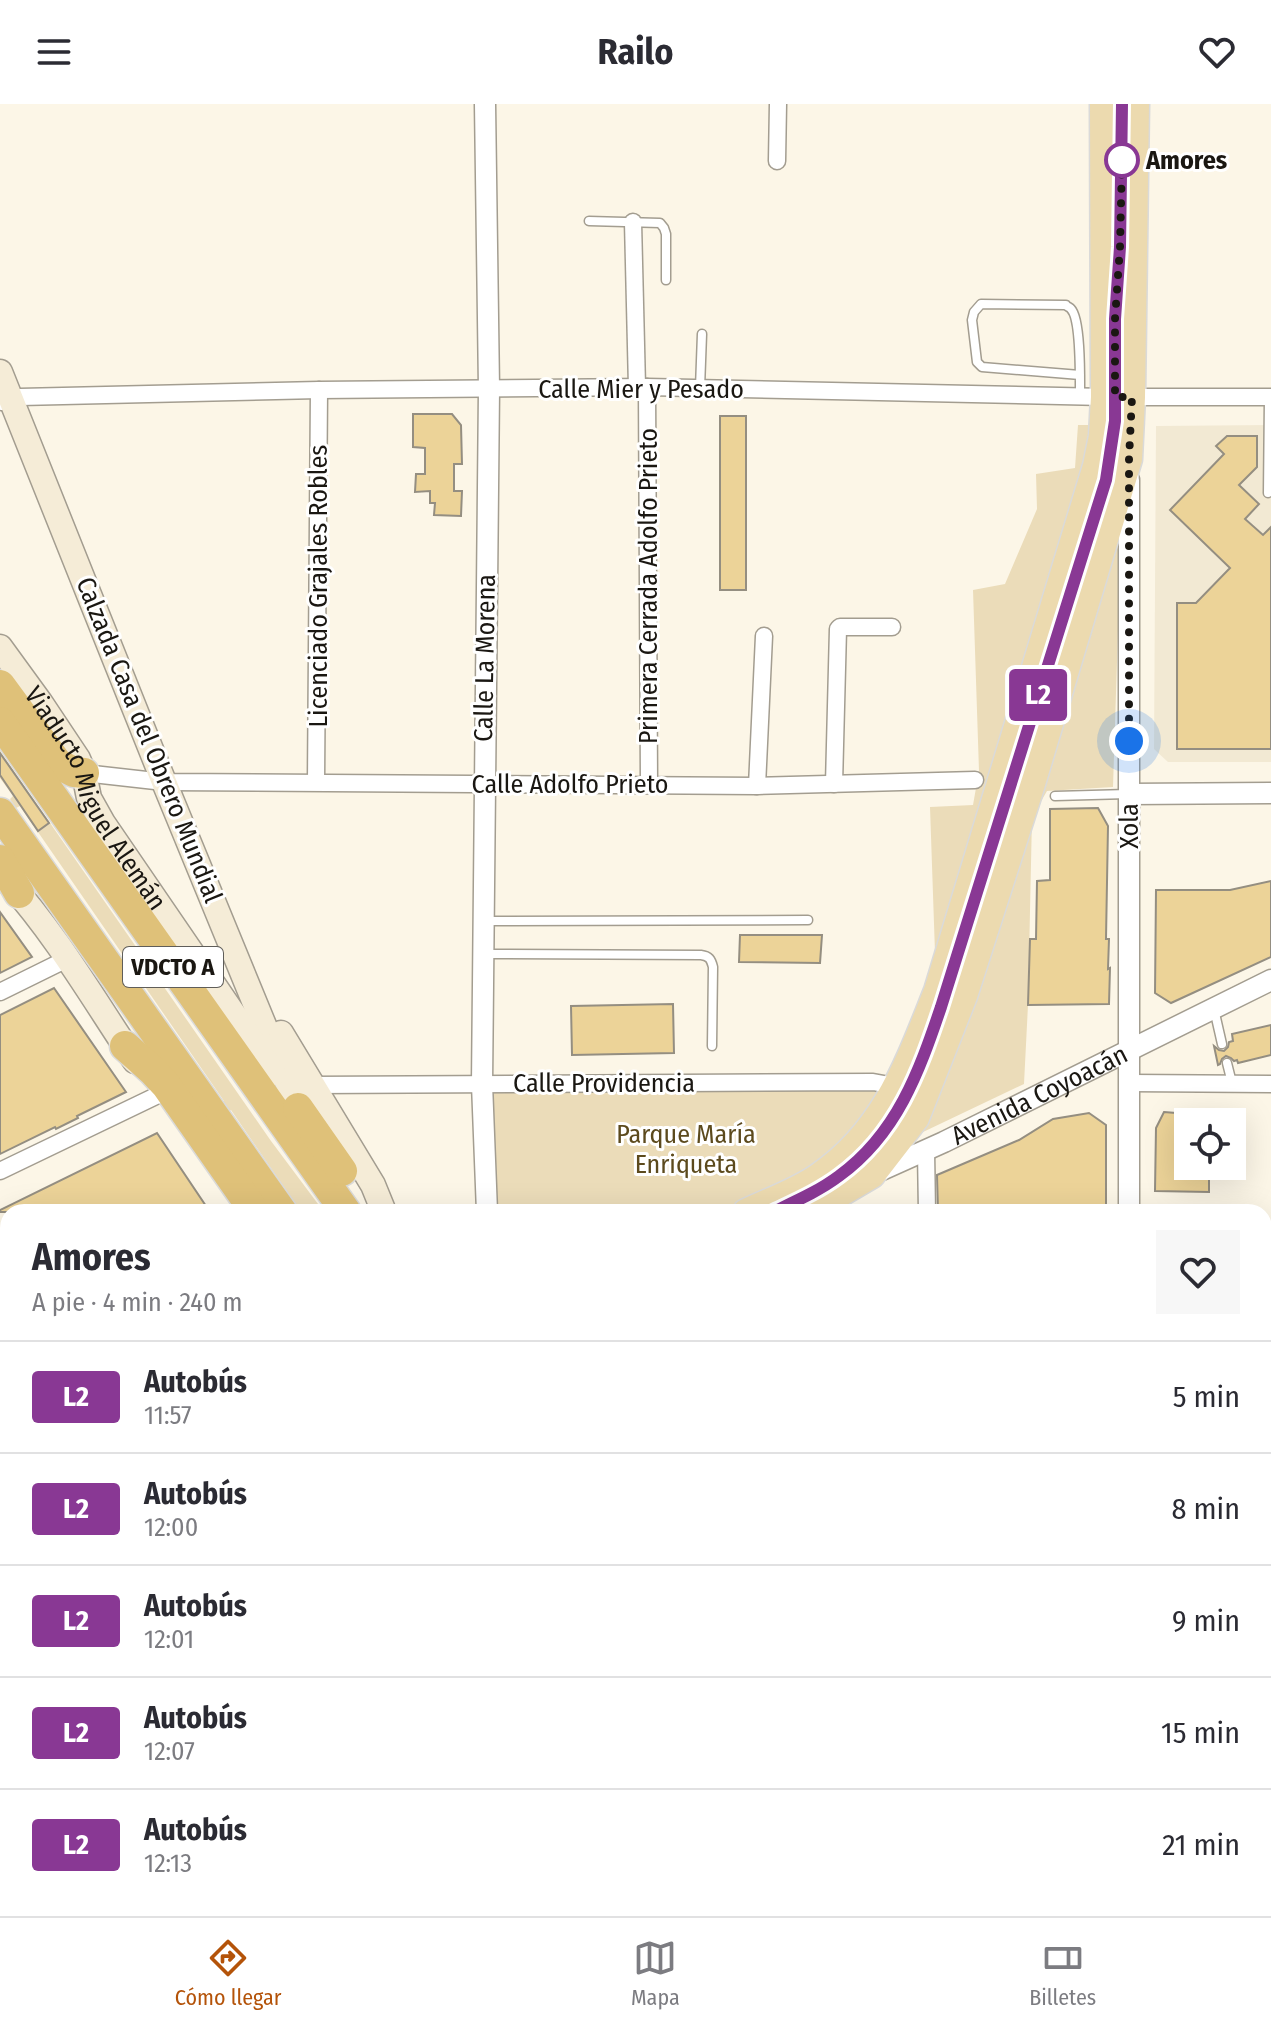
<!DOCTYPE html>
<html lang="es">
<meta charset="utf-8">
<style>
body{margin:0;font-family:"Fira Sans Condensed",sans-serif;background:#f7f7f7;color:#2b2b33;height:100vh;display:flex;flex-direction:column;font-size:30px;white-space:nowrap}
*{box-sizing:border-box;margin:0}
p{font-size:26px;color:#7c7c81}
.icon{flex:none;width:44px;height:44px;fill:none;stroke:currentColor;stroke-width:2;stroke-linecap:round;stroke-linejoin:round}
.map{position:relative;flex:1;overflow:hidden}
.details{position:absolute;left:0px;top:1100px;width:1272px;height:712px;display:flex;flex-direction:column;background:#fff;border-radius:24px 24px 0 0;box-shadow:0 8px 32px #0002}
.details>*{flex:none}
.badge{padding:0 16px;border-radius:6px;font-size:28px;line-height:52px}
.controls{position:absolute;left:1174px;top:1004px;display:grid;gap:16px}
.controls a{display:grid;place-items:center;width:72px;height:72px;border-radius:0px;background:#fff;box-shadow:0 8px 32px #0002;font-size:40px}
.you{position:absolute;width:40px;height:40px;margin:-20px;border:6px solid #fff;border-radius:50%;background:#1a73e8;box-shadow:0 0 0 12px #1a73e833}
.map>.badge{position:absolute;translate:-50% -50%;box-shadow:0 0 0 4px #fff}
.round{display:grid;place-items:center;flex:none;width:84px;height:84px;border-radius:0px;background:#f7f7f7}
.overview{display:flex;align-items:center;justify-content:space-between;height:136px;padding:0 32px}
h1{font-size:38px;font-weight:700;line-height:60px}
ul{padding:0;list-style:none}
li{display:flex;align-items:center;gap:24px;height:112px;padding:0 32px;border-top:2px solid #e1e1e2}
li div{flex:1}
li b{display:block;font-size:30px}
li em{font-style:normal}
li .badge{min-width:88px;font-weight:700;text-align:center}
header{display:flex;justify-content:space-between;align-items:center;height:104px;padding:0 32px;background:#fff;font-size:36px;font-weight:700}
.dock{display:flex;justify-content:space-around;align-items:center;height:112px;border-top:2px solid #e1e1e2;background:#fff;font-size:22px;color:#7c7c81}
.dock a{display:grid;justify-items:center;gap:4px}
.dock .active{color:#b45309}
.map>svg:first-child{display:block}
.built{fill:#f2e9d3}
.green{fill:#ebdcb9}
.building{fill:#ecd398;stroke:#948e81;stroke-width:2}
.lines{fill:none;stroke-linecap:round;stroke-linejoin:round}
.service-casing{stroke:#a39d90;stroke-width:11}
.minor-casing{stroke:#a39d90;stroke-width:19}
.tertiary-casing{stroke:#a39d90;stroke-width:23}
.secondary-casing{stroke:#a39d90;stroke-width:27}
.primary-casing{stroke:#dadad9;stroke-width:29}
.motorway-casing{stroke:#dadad9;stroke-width:33}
.service{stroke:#fff;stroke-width:8}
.minor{stroke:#fff;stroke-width:16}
.tertiary{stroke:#fff;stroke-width:20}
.secondary{stroke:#f5ecd7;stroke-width:24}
.primary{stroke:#ecdaaf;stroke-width:26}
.motorway{stroke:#dfc179;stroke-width:30}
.line-casing{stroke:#fff;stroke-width:18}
.line{stroke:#893894;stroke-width:12}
.walk{stroke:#1a1712;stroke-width:8;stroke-dasharray:0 14.4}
.stop-dot{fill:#fff;stroke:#893894;stroke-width:4}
.labels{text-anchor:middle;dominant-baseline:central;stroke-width:6;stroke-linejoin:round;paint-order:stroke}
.shield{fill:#fff;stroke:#5f5d59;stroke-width:2}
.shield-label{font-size:24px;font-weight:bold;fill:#1a1712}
.stop-label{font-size:26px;font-weight:bold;fill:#1a1712;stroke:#fff;text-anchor:start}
.street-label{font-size:26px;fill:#1a1712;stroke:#fff}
.park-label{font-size:26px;fill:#5c4a1d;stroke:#fff}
</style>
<header><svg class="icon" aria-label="menu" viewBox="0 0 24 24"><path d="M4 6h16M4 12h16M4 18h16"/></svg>Railo<svg class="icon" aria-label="heart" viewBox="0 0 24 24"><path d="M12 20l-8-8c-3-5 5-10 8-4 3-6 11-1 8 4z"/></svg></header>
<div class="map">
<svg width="1271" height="1812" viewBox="0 0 1271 1812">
<rect width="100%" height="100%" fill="#fcf6e7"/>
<polygon class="built" points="1271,321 1271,658 1168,658 1154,645 1156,322"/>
<g class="green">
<polygon points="1078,321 1096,321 936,878 930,703 973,701 979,667 973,486 1005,480 1037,405 1036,370 1075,364"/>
<polygon points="1122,401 1113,683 1047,687 1032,713 1028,901 1024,980 921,1029 1040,676"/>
<polygon points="0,647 271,1037 324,1108 301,1108 231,1006 227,1008 221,999 224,997 20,702 16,704 10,695 13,692 0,674"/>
<polygon points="486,984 886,985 838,1049 734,1108 494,1108"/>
</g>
<g class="building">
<polygon points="413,310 452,310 461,321 462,360 454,360 454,387 462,387 461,412 434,411 435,399 430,399 430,387 415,388 416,370 425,370 425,344 413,343"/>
<rect x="720" y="312" width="26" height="174"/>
<polygon points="1227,332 1257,332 1257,363 1239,381 1259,400 1245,415 1263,431 1271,423 1271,645 1177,645 1177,499 1196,499 1230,464 1170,406 1224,350 1216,342"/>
<polygon points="0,649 49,719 38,727 0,671"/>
<polygon points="1098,704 1108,722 1106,835 1109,835 1108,865 1110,864 1109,900 1028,901 1030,835 1036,835 1037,777 1050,776 1050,705"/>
<polygon points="1271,777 1271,853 1171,899 1155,889 1156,786 1230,786"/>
<polygon points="0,808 32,853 0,869"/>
<polygon points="740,831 822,831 820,859 739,858"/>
<polygon points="54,884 126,988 77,1012 78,1014 56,1025 55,1023 0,1050 0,911"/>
<polygon points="673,900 674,949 572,951 571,902"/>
<polygon points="1271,921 1271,951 1238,959 1237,956 1234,957 1231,954 1226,952 1222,955 1220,960 1218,961 1214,942 1219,946 1224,947 1228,943 1229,938 1233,937 1232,930"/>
<polygon points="1164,1008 1188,1010 1188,1062 1209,1062 1209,1088 1155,1087 1156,1024"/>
<polygon points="1089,1009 1106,1021 1106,1108 938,1108 937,1071 1019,1036 1053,1015"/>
<polygon points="157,1029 210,1108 0,1108 0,1106"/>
</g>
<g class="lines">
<g class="service-casing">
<g id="service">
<polyline points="589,117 660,119 664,124 666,130 666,176"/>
<polyline points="1116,199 1120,143 1122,0"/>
<path d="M1080,271L982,263L977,258L972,216L974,208L981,200L1066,201C1067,203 1070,203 1071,205C1081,215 1080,276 1080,292"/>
<polyline points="700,284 702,230"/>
<polyline points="1268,389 1269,294"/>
<polyline points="1093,416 1108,364"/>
<polyline points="1055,692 1128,690"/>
<polyline points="485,817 808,816"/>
<path d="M485,850L701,851C709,852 711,855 713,863L712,942"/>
<polyline points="1214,905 1222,940"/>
<polyline points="1227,959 1232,979"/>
<path d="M868,1046C892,1020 908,992 921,959"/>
<polyline points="0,1495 8,1491"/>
<polyline points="856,1812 858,1804"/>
</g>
</g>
<g class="minor-casing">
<g id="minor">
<polyline points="777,57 778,0"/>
<polyline points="633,118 637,283"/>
<polyline points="647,283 649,681"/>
<polyline points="2,298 20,293 319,286 647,283 1104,293 1271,293"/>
<polyline points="84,669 164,678 757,682 975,676"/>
<polyline points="316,678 319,286"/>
<polyline points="834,680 838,525 840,523 892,523"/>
<polyline points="757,682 764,532"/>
<polyline points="0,888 67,855"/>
<polyline points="1130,979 1271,980"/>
<polyline points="313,981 873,978 895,982"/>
<polyline points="926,1047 927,1108"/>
<polyline points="0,1067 158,991"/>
<polyline points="1264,1163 1271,1162"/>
<polyline points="0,1272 8,1268"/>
<polyline points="1264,1649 1271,1650"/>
<polyline points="69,1812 70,1804"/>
<polyline points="217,1812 218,1804"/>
<polyline points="364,1812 365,1804"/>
</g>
</g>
<g class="tertiary-casing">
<g id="tertiary">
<polyline points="485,0 489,285 482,980 487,1108"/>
<polyline points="1129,376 1129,1108"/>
<polyline points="1129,690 1271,689"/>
<path id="s1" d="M875,1069L944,1038L1271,876"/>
<polyline points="1264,1347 1271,1347"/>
<polyline points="1124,1804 1125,1812"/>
</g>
</g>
<g class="secondary-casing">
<g id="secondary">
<polyline points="0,268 164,678 298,1004"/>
<path id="s2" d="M0,543L40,598L78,655L84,669L89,694L103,719L274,969"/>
<path d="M6,775C56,830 94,896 135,957"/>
<polyline points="281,929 373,1081 384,1108"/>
<polyline points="1264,1557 1271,1554"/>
<polyline points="1264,1592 1271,1589"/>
<polyline points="623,1804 627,1812"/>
<polyline points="734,1812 751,1804"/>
<polyline points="817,1812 834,1804"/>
</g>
</g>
<g class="primary-casing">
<g id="primary">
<path d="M746,1108C769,1097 798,1087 819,1072C885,1027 908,959 937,887L1096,362L1102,332L1104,293L1103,0"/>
<polyline points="809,1108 872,1071 916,1014 964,892 1031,683 1129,355 1132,293 1136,0"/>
<polyline points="0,1479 8,1475"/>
<polyline points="0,1517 8,1513"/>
</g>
</g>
<g class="motorway-casing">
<g id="motorway">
<polyline points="0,581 58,660 74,668 84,669"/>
<polyline points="0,618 346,1108"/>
<polyline points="0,709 282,1108"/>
<polyline points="0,756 19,789"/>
<polyline points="125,942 153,967 166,981 255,1108"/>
<polyline points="298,1004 342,1067"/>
<polyline points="655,1804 659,1812"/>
<polyline points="709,1804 710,1806"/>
</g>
</g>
<use href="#service" class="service"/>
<use href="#minor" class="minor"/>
<use href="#tertiary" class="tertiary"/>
<use href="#secondary" class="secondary"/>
<use href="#primary" class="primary"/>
<use href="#motorway" class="motorway"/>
</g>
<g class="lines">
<g class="line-casing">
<path id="line" d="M773,1108C796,1097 819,1087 839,1072C897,1030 919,968 941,903L1106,376L1115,317V215L1120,143L1122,0"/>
</g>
<use href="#line" class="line"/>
<polyline class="walk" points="1122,56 1120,143 1115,215 1115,293 1132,293 1129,355 1129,637"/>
</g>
<circle class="stop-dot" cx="1122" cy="56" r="16"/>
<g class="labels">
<rect class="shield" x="123" y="843" width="100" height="40" rx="6"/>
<g class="shield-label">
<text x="173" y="863">VDCTO A</text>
</g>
<g class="stop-label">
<text x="1146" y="56">Amores</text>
</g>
<g class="street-label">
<text x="641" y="285">Calle Mier y Pesado</text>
<text transform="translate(318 482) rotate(-90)">Licenciado Grajales Robles</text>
<text transform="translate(648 482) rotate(-90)">Primera Cerrada Adolfo Prieto</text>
<text transform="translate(485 554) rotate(-89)">Calle La Morena</text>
<text transform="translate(149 636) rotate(68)">Calzada Casa del Obrero Mundial</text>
<text x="570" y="680">Calle Adolfo Prieto</text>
<text stroke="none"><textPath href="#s2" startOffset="180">Viaducto Miguel Alemán</textPath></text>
<text transform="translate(1129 722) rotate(-90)">Xola</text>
<text x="604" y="979">Calle Providencia</text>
<text stroke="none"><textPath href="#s1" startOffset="182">Avenida Coyoacán</textPath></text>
</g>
<g class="park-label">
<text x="686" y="1030">Parque María<tspan x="686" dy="30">Enriqueta</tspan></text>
</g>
</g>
</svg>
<div class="controls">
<a><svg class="icon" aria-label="locate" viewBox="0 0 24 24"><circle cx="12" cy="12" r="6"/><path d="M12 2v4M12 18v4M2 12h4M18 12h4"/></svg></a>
</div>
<div class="you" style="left:1129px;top:637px"></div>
<b class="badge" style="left:1038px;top:591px;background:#893894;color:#fff">L2</b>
<section class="details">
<div class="overview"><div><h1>Amores</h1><p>A pie · 4 min · 240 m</p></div><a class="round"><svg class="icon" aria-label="heart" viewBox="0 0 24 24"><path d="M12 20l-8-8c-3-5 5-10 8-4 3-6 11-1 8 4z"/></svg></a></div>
<ul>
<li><span class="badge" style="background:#893894;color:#fff">L2</span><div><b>Autobús</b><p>11:57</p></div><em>5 min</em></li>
<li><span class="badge" style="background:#893894;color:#fff">L2</span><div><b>Autobús</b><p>12:00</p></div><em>8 min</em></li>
<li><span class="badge" style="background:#893894;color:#fff">L2</span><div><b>Autobús</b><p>12:01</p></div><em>9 min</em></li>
<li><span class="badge" style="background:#893894;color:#fff">L2</span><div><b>Autobús</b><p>12:07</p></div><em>15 min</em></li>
<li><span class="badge" style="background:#893894;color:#fff">L2</span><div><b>Autobús</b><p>12:13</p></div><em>21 min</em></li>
</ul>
</section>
</div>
<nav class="dock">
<a class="active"><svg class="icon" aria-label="directions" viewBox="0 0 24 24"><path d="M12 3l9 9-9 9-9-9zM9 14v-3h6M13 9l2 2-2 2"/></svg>Cómo llegar</a>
<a><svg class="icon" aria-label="map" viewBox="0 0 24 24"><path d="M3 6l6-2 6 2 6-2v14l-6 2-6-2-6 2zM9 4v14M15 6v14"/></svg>Mapa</a>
<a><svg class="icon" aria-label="tickets" viewBox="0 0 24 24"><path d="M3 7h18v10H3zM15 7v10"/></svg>Billetes</a>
</nav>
